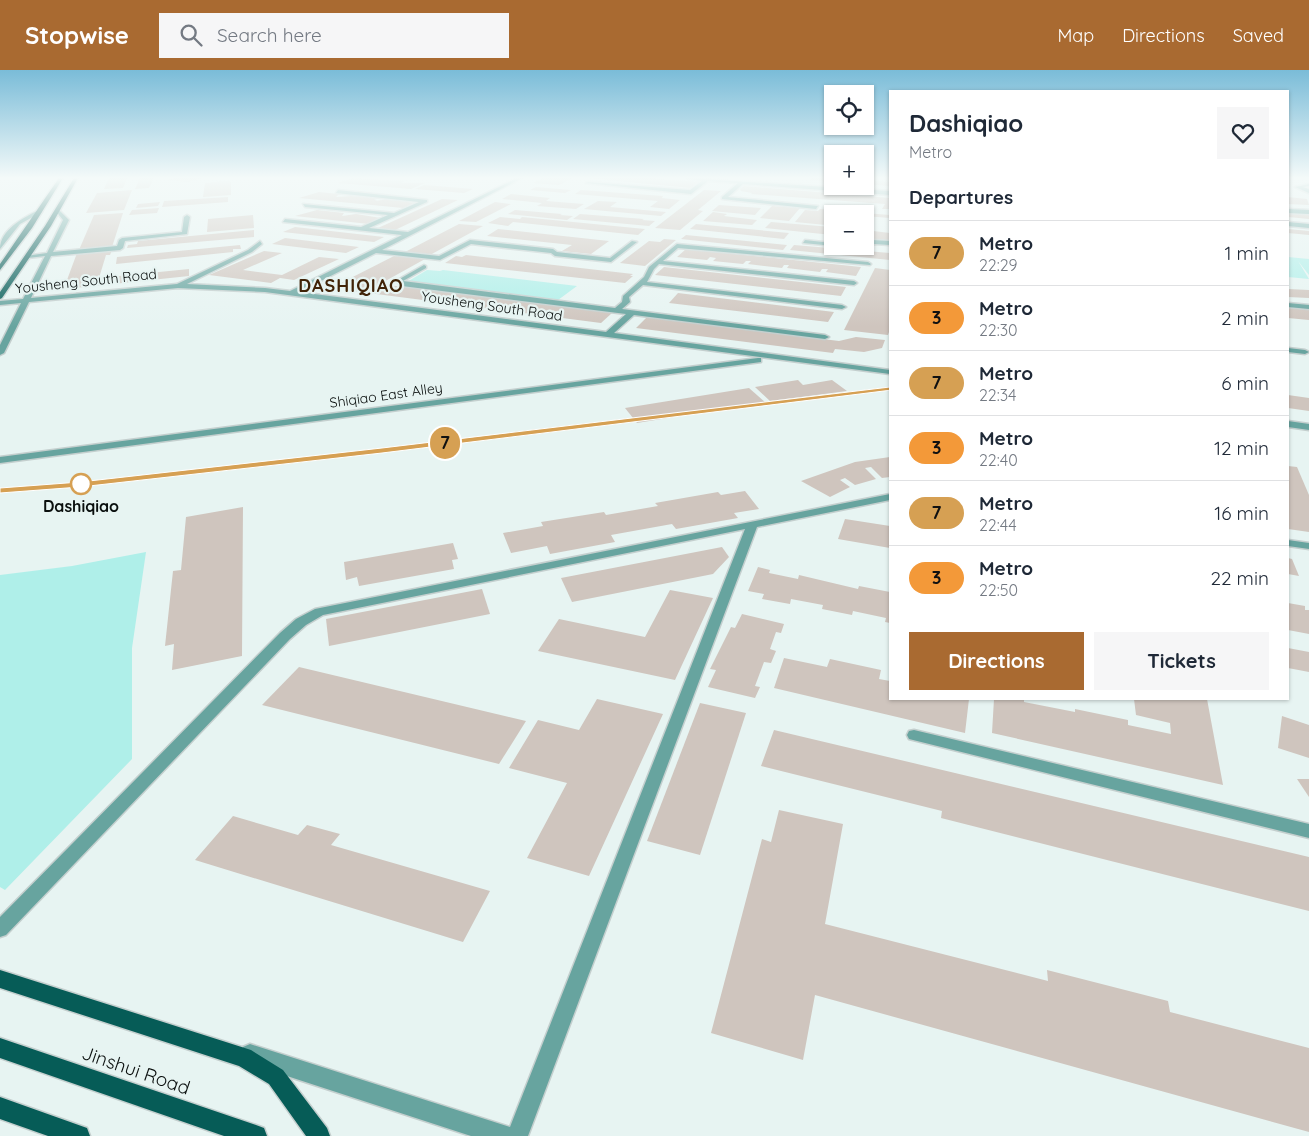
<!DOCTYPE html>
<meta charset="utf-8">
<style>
body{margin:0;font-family:Quicksand,sans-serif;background:#f6f6f7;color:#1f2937;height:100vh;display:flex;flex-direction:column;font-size:19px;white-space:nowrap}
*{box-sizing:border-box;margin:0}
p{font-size:16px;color:#747a83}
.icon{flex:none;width:28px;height:28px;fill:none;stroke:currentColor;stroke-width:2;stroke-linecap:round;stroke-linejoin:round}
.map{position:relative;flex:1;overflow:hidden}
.drawer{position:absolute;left:889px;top:20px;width:400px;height:610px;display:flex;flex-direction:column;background:#fff;border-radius:0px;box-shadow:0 1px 4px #0004}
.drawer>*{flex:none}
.badge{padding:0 10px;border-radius:16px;font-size:18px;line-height:32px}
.tools{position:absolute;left:824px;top:15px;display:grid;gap:10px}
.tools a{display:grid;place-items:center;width:50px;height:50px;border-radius:0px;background:#fff;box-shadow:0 1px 4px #0004;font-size:25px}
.map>.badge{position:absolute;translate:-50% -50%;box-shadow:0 0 0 2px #fff}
h2{padding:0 20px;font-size:19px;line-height:45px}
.round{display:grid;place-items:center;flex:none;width:52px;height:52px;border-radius:0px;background:#f6f6f7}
.headline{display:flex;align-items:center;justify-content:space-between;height:85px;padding:0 20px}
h1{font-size:24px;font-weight:800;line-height:38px}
.primary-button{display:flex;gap:10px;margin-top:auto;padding:10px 20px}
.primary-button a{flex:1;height:58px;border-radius:0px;background:#a96a31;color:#fff;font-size:20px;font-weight:800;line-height:58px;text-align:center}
.primary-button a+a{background:#f6f6f7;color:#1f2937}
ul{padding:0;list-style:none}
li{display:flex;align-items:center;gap:15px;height:65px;padding:0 20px;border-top:1px solid #e0e1e3}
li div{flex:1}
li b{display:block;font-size:19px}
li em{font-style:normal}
li .badge{min-width:55px;font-weight:700;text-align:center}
header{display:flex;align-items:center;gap:30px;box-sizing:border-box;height:70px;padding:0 25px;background:#a96a31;color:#fff}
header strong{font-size:24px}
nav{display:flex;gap:28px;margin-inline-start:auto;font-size:18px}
.search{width:350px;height:45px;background:#f6f6f7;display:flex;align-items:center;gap:12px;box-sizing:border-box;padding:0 18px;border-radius:0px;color:#747a83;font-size:19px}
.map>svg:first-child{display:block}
.green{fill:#afefe9}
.building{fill:#cfc5be}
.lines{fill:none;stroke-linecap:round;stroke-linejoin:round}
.minor-casing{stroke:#c4cfce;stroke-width:3}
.major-casing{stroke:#c4cfce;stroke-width:3}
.minor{fill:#67a49f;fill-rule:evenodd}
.major{fill:#065c57;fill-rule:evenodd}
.line{fill:#d6a053;stroke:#fff}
.stop-dot{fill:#fff;stroke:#d6a053;stroke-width:2.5}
.labels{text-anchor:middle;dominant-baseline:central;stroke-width:4.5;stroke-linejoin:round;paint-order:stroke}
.far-street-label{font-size:14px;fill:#0a0f0e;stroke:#e7f4f2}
.stop-label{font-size:16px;font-weight:bold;fill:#0a0f0e;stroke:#e7f4f2}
.far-district-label{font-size:18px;font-weight:bold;letter-spacing:1px;fill:#402307;stroke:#e7f4f2}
.near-street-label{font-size:19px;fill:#0a0f0e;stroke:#e7f4f2}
</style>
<header>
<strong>Stopwise</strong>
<div class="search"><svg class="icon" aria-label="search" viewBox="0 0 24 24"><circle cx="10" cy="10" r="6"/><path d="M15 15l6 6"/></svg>Search here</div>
<nav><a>Map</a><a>Directions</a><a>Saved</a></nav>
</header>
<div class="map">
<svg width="1309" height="1066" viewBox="0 0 1309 1066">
<rect width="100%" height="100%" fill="#e7f4f2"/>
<g class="green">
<polygon points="1288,187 1309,189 1309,205 1298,191 1309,209 1288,207"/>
<polygon points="427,200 440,201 443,200 577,216 558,230 407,212"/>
<polygon points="146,482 132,578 132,689 5,820 0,817 0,505 72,496"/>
</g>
<g class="building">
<polygon points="109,108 127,108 123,118 104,119"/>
<polygon points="140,108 154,108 149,118 135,119"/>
<polygon points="174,108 203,108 188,112 167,110"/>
<polygon points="352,108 404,111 401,112 404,113 425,113 411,119 338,113"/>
<polygon points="543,108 573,108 559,115 533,113"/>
<polygon points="588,108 649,108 698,112 690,118"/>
<polygon points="813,108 829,108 832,109 832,112 810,110"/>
<polygon points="865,110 889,112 890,116 865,114"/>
<polygon points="227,111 231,112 231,125 203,127 205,113"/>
<polygon points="424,115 473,119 464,123 415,119"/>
<polygon points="744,116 890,128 890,139 882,139 885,134 751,124 752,123 741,121 740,119"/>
<polygon points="536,117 571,120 565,123 530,120"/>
<polygon points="132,120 124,140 86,143 97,123"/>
<polygon points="581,120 663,126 662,128 680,130 669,139 650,137 658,131 575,124"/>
<polygon points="704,120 721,121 698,140 703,141 680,160 655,158"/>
<polygon points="319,122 339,124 336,127 352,126 377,128 374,129 377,130 375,131 389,129 414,133 403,138 299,128"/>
<polygon points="511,124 550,128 546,131 584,134 576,139 537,136 542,133 502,129"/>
<polygon points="228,127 228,132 162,137 164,131"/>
<polygon points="1288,127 1307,129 1309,135 1288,134"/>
<polygon points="442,129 458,130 395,160 378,158"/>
<polygon points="598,131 617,132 610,137 666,142 661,146 584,139"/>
<polygon points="160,132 158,136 136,138 138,134"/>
<polygon points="495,132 511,134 476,152 459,151"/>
<polygon points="719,135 761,138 755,145 712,141"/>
<polygon points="772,136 800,138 789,151 760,148"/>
<polygon points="159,138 157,143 129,145 132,140"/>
<polygon points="820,139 861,142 861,144 832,144 826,155 795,152 805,140 818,141"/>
<polygon points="317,140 344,143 342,146 356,144 381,148 369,154 295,146"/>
<polygon points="515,140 562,144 560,145 573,146 567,150 508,144"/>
<polygon points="713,142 727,144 724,146 757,150 752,155 703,151"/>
<polygon points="1288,142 1309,143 1309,149 1288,147"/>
<polygon points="123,143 112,177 79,180 94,145"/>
<polygon points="865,143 890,145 890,148 865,146"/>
<polygon points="580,144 644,149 642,150 655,151 649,156 573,149"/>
<polygon points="253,145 254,158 207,162 208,149"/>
<polygon points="500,147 520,149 522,147 645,159 638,165 513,152 508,156 488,153"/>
<polygon points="771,152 832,157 832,165 765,158"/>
<polygon points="459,154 483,156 430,185 405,182"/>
<polygon points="696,154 789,163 784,169 690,159"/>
<polygon points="295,157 384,167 374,172 283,162"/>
<polygon points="498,159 609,171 591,184 562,181 572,175 487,166"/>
<polygon points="1288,159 1309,161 1309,165 1288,163"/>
<polygon points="254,160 254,167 127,178 128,175 137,174 138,171"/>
<polygon points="865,160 890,163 890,171 865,168"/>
<polygon points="686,165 787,175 783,180 681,169"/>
<polygon points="285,168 359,177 346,183 272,174"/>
<polygon points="664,169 676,170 645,196 620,193 649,171 660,172"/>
<polygon points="240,175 241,179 233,179 233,182 116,194 117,187"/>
<polygon points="794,175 890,183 890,190 790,180"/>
<polygon points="686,179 861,197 856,206 826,202 828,199 822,199 820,202 787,198 789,195 784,195 782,198 748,194 751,191 746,191 743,194 713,191 716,188 710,187 707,190 677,187"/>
<polygon points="112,180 110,185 106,185 99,208 189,199 189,206 75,218 76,214 69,215 71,210 67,210 77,183"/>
<polygon points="264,181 282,183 243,200 282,205 319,187 339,189 294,210 280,208 271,213 209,205"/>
<polygon points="466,185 633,204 630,206 633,206 625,213 445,193 456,186 462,187"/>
<polygon points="394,186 425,189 380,214 612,243 601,253 353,221 359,218 337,215"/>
<polygon points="664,197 846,217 841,226 655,205"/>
<polygon points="875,198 890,200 890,259 888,265 844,260"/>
<polygon points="1288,219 1309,220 1309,228 1288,227"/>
<polygon points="678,223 834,242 828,252 669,233"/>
<polygon points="1288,238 1309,240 1309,250 1288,248"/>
<polygon points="647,247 839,271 856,267 885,270 882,278 864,282 835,279 833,283 636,258"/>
<polygon points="798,310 803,315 832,310 847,321 770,331 755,317"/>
<polygon points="749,318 765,332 637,353 625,338"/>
<polygon points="1288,325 1309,328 1309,341 1288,338"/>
<polygon points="890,387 890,407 882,408 871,397 865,398 876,409 855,415 845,408 840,410 850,417 830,427 801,411 855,392"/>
<polygon points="1288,396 1297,397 1309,425 1309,462 1288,459"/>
<polygon points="745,421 759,439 734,443 738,448 676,459 672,454 611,465 615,472 550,484 547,476 511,483 503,463 543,456 541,452 604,442 606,445 658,436 655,433 718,422 721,425"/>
<polygon points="243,437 242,586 172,600 174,574 165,576 173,501 181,500 186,447"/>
<polygon points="845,449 890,456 890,478 838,469"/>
<polygon points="453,473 458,489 452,490 454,499 359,516 357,507 346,510 344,492"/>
<polygon points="722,477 729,487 713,504 572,532 561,508"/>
<polygon points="1288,488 1292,489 1299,506 1288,504"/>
<polygon points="758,497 770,500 769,503 798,509 799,505 858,519 859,516 890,522 890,553 885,552 886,548 853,541 852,545 822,539 823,535 791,529 790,534 762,529 764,524 748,521"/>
<polygon points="482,519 490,544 329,576 326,549"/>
<polygon points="670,520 713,528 675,610 538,581 559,549 645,567"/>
<polygon points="1288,533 1305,536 1305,540 1309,540 1309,564 1288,560"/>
<polygon points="742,544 784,554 781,563 776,562 770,579 776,581 771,593 764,592 755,616 760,617 755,628 708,617 716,600 710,599 731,557 735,558"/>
<polygon points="1288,578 1309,582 1309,602 1288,598"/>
<polygon points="784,588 827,597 830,589 881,600 879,609 890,611 890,629 969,629 965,663 774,618"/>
<polygon points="299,597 526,651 499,694 262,635"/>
<polygon points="597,629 663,644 589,806 527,788 567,713 509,698 538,650 579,660"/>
<polygon points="994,629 1024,629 1024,632 1075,642 1075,639 1128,650 1128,655 1171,664 1170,653 1136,645 1134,629 1207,629 1223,715 992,663"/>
<polygon points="700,633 746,643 700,785 647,771"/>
<polygon points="1282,646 1309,655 1309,688 1278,678"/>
<polygon points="774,660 1309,787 1309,841 941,748 942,741 761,696"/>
<polygon points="1297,709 1309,709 1309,727"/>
<polygon points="779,740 843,754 825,854 1048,911 1047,900 1168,931 1170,942 1309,978 1309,1062 815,925 803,990 711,963 762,769 771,772"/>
<polygon points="233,746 298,765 307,755 340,764 331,775 490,821 463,872 195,790"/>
</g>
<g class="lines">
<g class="minor-casing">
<g id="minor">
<polygon points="517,108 522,108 382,180 439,186 470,170 553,179 557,182 610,188 632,171 637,172 611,192 555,186 551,183 471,174 440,190 376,183 299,222 606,262 626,244 402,216 396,211 424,195 426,196 426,198 403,211 615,238 622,232 623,226 644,207 649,197 677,174 868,192 871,194 870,195 678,178 663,191 854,211 857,213 854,215 659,194 654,199 647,212 842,235 846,237 842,239 643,215 629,227 630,232 622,239 825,265 829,267 825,269 634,245 614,263 890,300 890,304 265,222 178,218 29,232 4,283 0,285 0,275 21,233 0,235 0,231 23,229 45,186 28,188 25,186 47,183 63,150 55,140 59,140 69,150 53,182 117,176 119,170 122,168 182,162 184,147 187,145 190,147 187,164 125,171 123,178 120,180 51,186 31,228 177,214 248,180 260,171 262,174 252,182 187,214 265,218 290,221 402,165 283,152 285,149 361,157 388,145 305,137 303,134 394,143 419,132 336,123 338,120 427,130 427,132 369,158 408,162"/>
<polygon points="686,108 890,121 890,125 743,114 728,127 818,136 816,139 722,129 722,127 738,113 708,111 691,124 586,113 588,112 690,120 702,111"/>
<polygon points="1309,114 1309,116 1303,117 1309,119 1309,123 1295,117"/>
<polygon points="1288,139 1309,140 1309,144 1288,143"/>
<path d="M37,141L42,142L20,154L0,179C0,160 23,148 37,141Z"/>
<polygon points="1288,152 1309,154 1309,158 1288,156"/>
<polygon points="805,170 832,173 834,176 803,173"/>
<polygon points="872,170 890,171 890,175 874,174 869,180 848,176 867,176"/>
<polygon points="1288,233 1309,235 1309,239 1288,237"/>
<polygon points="1288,278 1305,280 1309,282 1305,284 1288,282"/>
<polygon points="758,288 761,288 761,292 0,393 0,387"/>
<polygon points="1288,351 1309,354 1309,360 1288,357"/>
<polygon points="890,424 890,430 757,457 528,1066 471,1066 250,994 243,991 240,984 243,977 250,974 510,1057 745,459 323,545 306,555 290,569 6,865 0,867 0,847 280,563 296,549 315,539"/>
<polygon points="1288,470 1309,473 1309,479 1288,476"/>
<polygon points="914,660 1309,754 1309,768 909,669 907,665 909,661"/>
</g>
</g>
<g class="major-casing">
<g id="major">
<polygon points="59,108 63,108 32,158 0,200 0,194"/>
<polygon points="74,108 78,108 51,156 2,228 0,229 0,222 45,156"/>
<polygon points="0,900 251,980 283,1000 327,1058 330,1066 306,1066 269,1014 239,996 0,918"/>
<polygon points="0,968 256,1055 264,1058 267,1066 224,1066 0,988"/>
<polygon points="0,1027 87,1058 90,1066 48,1066 0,1049"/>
</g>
</g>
<use href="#minor" class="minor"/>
<use href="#major" class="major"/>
</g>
<linearGradient id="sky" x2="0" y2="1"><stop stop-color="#7abcd8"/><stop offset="0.42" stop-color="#f4faf9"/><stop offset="1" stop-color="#f4faf9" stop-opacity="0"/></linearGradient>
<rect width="1309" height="257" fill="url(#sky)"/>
<polygon class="line" points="890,317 893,319 892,320 382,383 80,417 0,423 0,418 80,412 382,378"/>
<circle class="stop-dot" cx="81" cy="414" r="10"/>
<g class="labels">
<g class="far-street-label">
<text transform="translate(86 211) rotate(-6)">Yousheng South Road</text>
<text transform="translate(492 236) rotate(8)">Yousheng South Road</text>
<text transform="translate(386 325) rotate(-8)">Shiqiao East Alley</text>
</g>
<g class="stop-label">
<text x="81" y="436">Dashiqiao</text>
</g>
<g class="far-district-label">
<text x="351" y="215">DASHIQIAO</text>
</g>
<g class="near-street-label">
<text transform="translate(136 1000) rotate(19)">Jinshui Road</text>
</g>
</g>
</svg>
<div class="tools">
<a><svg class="icon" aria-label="locate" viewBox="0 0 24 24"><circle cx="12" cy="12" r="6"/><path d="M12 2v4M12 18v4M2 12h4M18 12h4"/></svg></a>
<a>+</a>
<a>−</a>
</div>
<b class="badge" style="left:445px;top:373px;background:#d6a053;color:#111">7</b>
<section class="drawer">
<div class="headline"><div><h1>Dashiqiao</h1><p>Metro</p></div><a class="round"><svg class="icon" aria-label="heart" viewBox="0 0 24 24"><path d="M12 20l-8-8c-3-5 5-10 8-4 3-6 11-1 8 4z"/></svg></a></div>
<h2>Departures</h2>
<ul>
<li><span class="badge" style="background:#d6a053;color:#111">7</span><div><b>Metro</b><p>22:29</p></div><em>1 min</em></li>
<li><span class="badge" style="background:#f39939;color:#111">3</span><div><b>Metro</b><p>22:30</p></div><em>2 min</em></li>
<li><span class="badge" style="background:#d6a053;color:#111">7</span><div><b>Metro</b><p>22:34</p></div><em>6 min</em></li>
<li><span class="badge" style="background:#f39939;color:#111">3</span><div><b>Metro</b><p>22:40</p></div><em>12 min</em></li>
<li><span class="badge" style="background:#d6a053;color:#111">7</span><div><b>Metro</b><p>22:44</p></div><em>16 min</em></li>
<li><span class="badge" style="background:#f39939;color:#111">3</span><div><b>Metro</b><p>22:50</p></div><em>22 min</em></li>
</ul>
<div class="primary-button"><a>Directions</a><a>Tickets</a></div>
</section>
</div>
